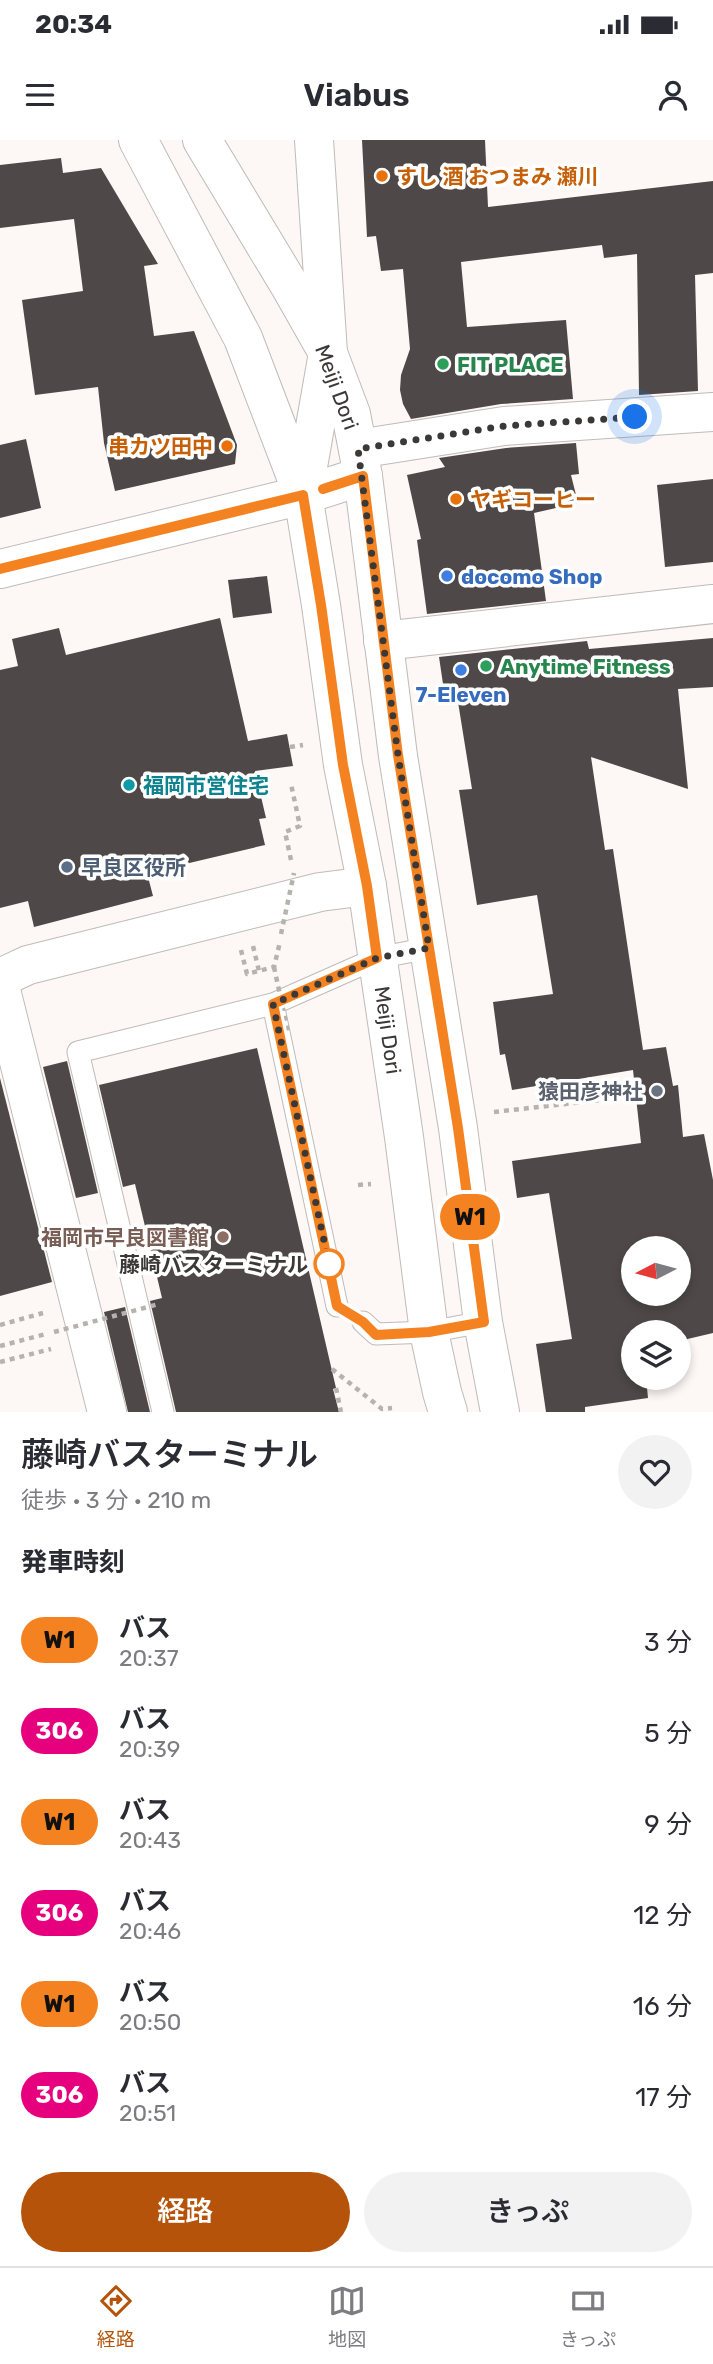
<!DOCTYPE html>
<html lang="ja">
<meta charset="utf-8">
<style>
body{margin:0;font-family:Rubik,"Noto Sans JP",sans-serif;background:#f2f2f3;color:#2b2b33;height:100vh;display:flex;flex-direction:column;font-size:26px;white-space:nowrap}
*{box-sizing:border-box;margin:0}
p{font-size:23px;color:#7c7c81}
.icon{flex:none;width:38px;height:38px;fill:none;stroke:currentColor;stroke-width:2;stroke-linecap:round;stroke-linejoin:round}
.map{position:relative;height:1272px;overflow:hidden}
.side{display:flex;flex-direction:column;background:#fff;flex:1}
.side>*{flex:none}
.badge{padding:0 14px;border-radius:23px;font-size:24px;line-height:46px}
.needle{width:46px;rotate:264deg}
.tools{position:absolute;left:621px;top:1096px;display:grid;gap:14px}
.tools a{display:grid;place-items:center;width:70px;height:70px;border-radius:50%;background:#fff;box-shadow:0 4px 10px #0003;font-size:35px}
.you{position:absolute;width:35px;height:35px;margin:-18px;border:5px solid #fff;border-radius:50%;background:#1a73e8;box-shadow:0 0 0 10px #1a73e833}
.map>.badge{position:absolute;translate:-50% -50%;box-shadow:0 0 0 4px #fff}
h2{padding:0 21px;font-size:26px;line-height:63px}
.round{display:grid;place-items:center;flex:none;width:74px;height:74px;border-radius:37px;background:#f2f2f3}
.head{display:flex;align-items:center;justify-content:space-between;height:119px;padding:0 21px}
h1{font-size:33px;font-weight:600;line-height:52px}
.button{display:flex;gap:14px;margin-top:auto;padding:14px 21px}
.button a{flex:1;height:80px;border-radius:42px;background:#b45309;color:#fff;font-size:28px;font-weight:600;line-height:80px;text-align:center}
.button a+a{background:#f2f2f3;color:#2b2b33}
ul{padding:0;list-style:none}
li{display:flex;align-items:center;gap:21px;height:91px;padding:0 21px}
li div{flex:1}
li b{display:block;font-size:26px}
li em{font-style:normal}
li .badge{min-width:77px;font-weight:700;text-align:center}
.status{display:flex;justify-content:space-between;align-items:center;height:49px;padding:0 35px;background:#fff;direction:ltr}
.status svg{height:19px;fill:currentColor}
header{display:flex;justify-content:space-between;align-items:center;height:91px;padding:0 21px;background:#fff;font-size:32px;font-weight:600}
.dock{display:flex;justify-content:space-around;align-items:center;height:98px;border-top:2px solid #e1e1e2;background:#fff;font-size:19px;color:#7c7c81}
.dock a{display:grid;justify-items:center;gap:4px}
.dock .on{color:#b45309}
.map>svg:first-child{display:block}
.building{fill:#4e4948;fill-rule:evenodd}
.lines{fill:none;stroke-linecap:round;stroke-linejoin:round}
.lane-casing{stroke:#bfbbb8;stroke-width:23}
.street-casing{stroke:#bfbbb8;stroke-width:40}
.secondary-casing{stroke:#bfbbb8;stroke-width:40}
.path{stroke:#b6b2b0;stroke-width:4.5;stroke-dasharray:5 5;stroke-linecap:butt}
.lane{stroke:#fff;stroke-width:21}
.street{stroke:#fff;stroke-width:38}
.secondary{stroke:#fff;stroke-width:38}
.path-bridge{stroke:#b6b2b0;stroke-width:4.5;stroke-dasharray:5 5;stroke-linecap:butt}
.line-casing{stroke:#fff;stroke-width:16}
.line{stroke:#f58220;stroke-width:10}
.walk{stroke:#3b3938;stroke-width:7;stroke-dasharray:0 12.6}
.food-dot{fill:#e8710a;stroke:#fff;stroke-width:2.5}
.leisure-dot{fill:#2e9e5b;stroke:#fff;stroke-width:2.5}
.shop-dot{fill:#3f7fe0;stroke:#fff;stroke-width:2.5}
.culture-dot{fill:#0f9aa8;stroke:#fff;stroke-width:2.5}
.service-dot{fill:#5c6f8a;stroke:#fff;stroke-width:2.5}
.worship-dot{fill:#6b7280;stroke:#fff;stroke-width:2.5}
.education-dot{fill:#8d6e63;stroke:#fff;stroke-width:2.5}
.stop-dot{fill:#fff;stroke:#f58220;stroke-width:3.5}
.labels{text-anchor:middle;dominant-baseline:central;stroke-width:7;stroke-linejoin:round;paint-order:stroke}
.food-label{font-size:21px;font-weight:bold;fill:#c56008;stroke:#fff;text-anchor:start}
.leisure-label{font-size:21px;font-weight:bold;fill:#27864d;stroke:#fff;text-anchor:start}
.street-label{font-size:21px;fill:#3b3938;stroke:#fff}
.shop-label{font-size:21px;font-weight:bold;fill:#366cbe;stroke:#fff;text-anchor:start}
.culture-label{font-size:21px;font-weight:bold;fill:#0d838f;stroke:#fff;text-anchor:start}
.service-label{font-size:21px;font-weight:bold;fill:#4e5e75;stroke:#fff;text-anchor:start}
.worship-label{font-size:21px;font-weight:bold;fill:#5b616d;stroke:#fff;text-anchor:end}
.education-label{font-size:21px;font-weight:bold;fill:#785e54;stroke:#fff;text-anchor:end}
.stop-label{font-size:21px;font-weight:bold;fill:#3b3938;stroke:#fff;text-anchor:end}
</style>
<div class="status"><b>20:34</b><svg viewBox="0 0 49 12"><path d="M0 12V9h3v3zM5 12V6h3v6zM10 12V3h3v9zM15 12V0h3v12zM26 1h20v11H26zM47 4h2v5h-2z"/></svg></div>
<header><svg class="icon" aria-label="menu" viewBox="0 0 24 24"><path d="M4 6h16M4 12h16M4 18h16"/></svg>Viabus<svg class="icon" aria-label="person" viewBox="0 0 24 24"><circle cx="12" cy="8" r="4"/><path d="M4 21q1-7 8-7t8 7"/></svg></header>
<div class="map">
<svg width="713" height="1272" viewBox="0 0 713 1272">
<rect width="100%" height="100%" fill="#fdf8f5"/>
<g class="building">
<polygon points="362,0 485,0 488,67 713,41 713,133 695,135 698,251 639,255 637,114 604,118 602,105 461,122 467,187 566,180 573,259 501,264 411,279 403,264 400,250 401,235 410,209 403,129 381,131 376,96 367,97"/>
<polygon points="61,18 63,33 101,28 158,124 144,126 154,196 194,191 237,305 235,324 115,351 104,303 98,247 35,255 22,160 83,151 74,79 0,88 0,25"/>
<polygon points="26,299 41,368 0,378 0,305"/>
<polygon points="576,303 579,334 571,335 578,363 534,373 546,461 427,474 417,400 421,399 407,335 445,327 439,318 506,308"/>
<polygon points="713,339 713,422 665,427 657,345"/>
<polygon points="267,436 272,473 233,478 228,440"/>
<polygon points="220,478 248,601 287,594 293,626 255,631 266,678 259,679 265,705 147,733 153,756 34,787 28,761 0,768 0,530 18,526 12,499 59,488 66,515"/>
<path d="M713,498V547L678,549L688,649L591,617L605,710L613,709L643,910L666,907L673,946L678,945L683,997L704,994L713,1040V1193L679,1201V1192H634V1237H646L648,1258L585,1267V1272H546L536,1204L572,1199L549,1053L517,1058L512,1021L641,1003L633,930L512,950L505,914L500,915L493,862L553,854L537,755L477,765L459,650L472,649L458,562L446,564L439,517L587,501L589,509ZM634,1108H679V1153H634Z"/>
<polygon points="257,908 336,1248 333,1249 339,1272 176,1272 150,1161 162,1158 135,1044 123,1047 99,945"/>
<polygon points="67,921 98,1053 76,1058 43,927"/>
<polygon points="0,938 52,1142 0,1156"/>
<polygon points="125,1167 150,1272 128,1272 104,1172"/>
</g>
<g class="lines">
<g class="lane-casing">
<g id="lane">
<polyline points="273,864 337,1166"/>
<polyline points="363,1182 376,1194 429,1192 483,1182"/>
<polyline points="163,1272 78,912 273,864 377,818 429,808"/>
</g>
</g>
<g class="street-casing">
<g id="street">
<polyline points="358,309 504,286 713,272"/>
<polyline points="383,501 713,464"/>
<polyline points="0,838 28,825 320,752 367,746"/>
<polyline points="0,846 107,1272"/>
</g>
</g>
<g class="secondary-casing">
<g id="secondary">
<polyline points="138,0 243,198 303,355 321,465 343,625 367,746 404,997 429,1192 442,1252 448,1272"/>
<polyline points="202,0 290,146 328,213 351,274 363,336 398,616 458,988 483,1182 500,1272"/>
<polyline points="303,355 328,213 314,0"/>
<polyline points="0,429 303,355 363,336"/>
</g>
</g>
<g class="path">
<polyline points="290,607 303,605"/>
<polyline points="291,720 285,692 300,686 291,644"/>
<polyline points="253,806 259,831"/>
<polyline points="241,810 247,834 274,827 280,802"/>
<polyline points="494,972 636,956"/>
<polyline points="358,1045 371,1044"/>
<polyline points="0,1185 43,1173"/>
<polyline points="0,1206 46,1194"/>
<polyline points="0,1222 51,1209"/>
<polyline points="332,1229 382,1269 392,1268"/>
<polyline points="336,1248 341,1272"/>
</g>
<use href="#lane" class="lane"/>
<use href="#street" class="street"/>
<use href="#secondary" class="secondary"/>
<g class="path-bridge">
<polyline points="281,794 294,733"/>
<polyline points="274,827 288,892"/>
<polyline points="54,1192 159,1164"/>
</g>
</g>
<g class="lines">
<g class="line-casing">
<polyline id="line" points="0,429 303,355 321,465 343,625 367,746 377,818 273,864 337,1166 363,1182 376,1195 429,1192 484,1182 458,988 398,615 363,336 323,349"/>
</g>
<use href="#line" class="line"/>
<polyline class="walk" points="329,1124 273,864 377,818 429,808 398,615 358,309 504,286 635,277"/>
</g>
<g class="food-dot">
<circle cx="382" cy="36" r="7"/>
<circle cx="227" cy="306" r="7"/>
<circle cx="456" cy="359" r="7"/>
</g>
<g class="leisure-dot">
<circle cx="443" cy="224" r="7"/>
<circle cx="486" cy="526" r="7"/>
</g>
<g class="shop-dot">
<circle cx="447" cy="436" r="7"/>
<circle cx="461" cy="530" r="7"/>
</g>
<circle class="culture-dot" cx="129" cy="645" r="7"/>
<circle class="service-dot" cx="67" cy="727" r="7"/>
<circle class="worship-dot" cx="657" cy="951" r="7"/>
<circle class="education-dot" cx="223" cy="1097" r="7"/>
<circle class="stop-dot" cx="329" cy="1124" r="14"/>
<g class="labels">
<g class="food-label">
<text x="396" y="36">すし 酒 おつまみ 瀬川</text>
<text x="213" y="306" text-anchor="end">串カツ田中</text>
<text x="470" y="359">ヤギコーヒー</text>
</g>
<g class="leisure-label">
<text x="457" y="224">FIT PLACE</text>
<text x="500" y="526">Anytime Fitness</text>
</g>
<g class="street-label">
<text transform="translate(337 247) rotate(70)">Meiji Dori</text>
<text transform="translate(388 890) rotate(82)">Meiji Dori</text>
</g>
<g class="shop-label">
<text x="461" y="436">docomo Shop</text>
<text x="461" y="554" text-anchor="middle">7-Eleven</text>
</g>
<g class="culture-label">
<text x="143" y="645">福岡市営住宅</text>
</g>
<g class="service-label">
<text x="81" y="727">早良区役所</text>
</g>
<g class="worship-label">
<text x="643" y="951">猿田彦神社</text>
</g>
<g class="education-label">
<text x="209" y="1097">福岡市早良図書館</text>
</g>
<g class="stop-label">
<text x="308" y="1124">藤崎バスターミナル</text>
</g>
</g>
</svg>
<div class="tools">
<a><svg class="needle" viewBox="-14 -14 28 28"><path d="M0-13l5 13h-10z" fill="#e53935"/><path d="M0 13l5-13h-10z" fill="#7c7c81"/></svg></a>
<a><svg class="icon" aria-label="layers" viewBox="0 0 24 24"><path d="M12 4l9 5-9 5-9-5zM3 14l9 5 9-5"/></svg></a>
</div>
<div class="you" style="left:635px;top:277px"></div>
<b class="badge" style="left:470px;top:1077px;background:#f58220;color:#111">W1</b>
</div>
<section class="side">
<div class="head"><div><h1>藤崎バスターミナル</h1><p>徒歩 · 3 分 · 210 m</p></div><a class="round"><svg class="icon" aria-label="heart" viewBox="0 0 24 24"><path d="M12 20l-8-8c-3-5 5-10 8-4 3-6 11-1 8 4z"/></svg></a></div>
<h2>発車時刻</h2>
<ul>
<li><span class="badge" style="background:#f58220;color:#111">W1</span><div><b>バス</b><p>20:37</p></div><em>3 分</em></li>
<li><span class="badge" style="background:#e6007e;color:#fff">306</span><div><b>バス</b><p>20:39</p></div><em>5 分</em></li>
<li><span class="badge" style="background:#f58220;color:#111">W1</span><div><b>バス</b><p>20:43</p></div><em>9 分</em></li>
<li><span class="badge" style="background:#e6007e;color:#fff">306</span><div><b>バス</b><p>20:46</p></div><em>12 分</em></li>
<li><span class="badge" style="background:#f58220;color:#111">W1</span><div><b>バス</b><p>20:50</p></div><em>16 分</em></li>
<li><span class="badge" style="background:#e6007e;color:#fff">306</span><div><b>バス</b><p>20:51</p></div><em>17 分</em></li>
</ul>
<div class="button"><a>経路</a><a>きっぷ</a></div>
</section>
<nav class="dock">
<a class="on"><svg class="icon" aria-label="directions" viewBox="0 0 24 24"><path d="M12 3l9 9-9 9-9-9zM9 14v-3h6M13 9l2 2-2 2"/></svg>経路</a>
<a><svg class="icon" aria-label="map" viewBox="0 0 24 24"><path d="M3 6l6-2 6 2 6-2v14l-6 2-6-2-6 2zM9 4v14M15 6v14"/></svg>地図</a>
<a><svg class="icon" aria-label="tickets" viewBox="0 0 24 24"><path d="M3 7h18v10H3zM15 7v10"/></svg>きっぷ</a>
</nav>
